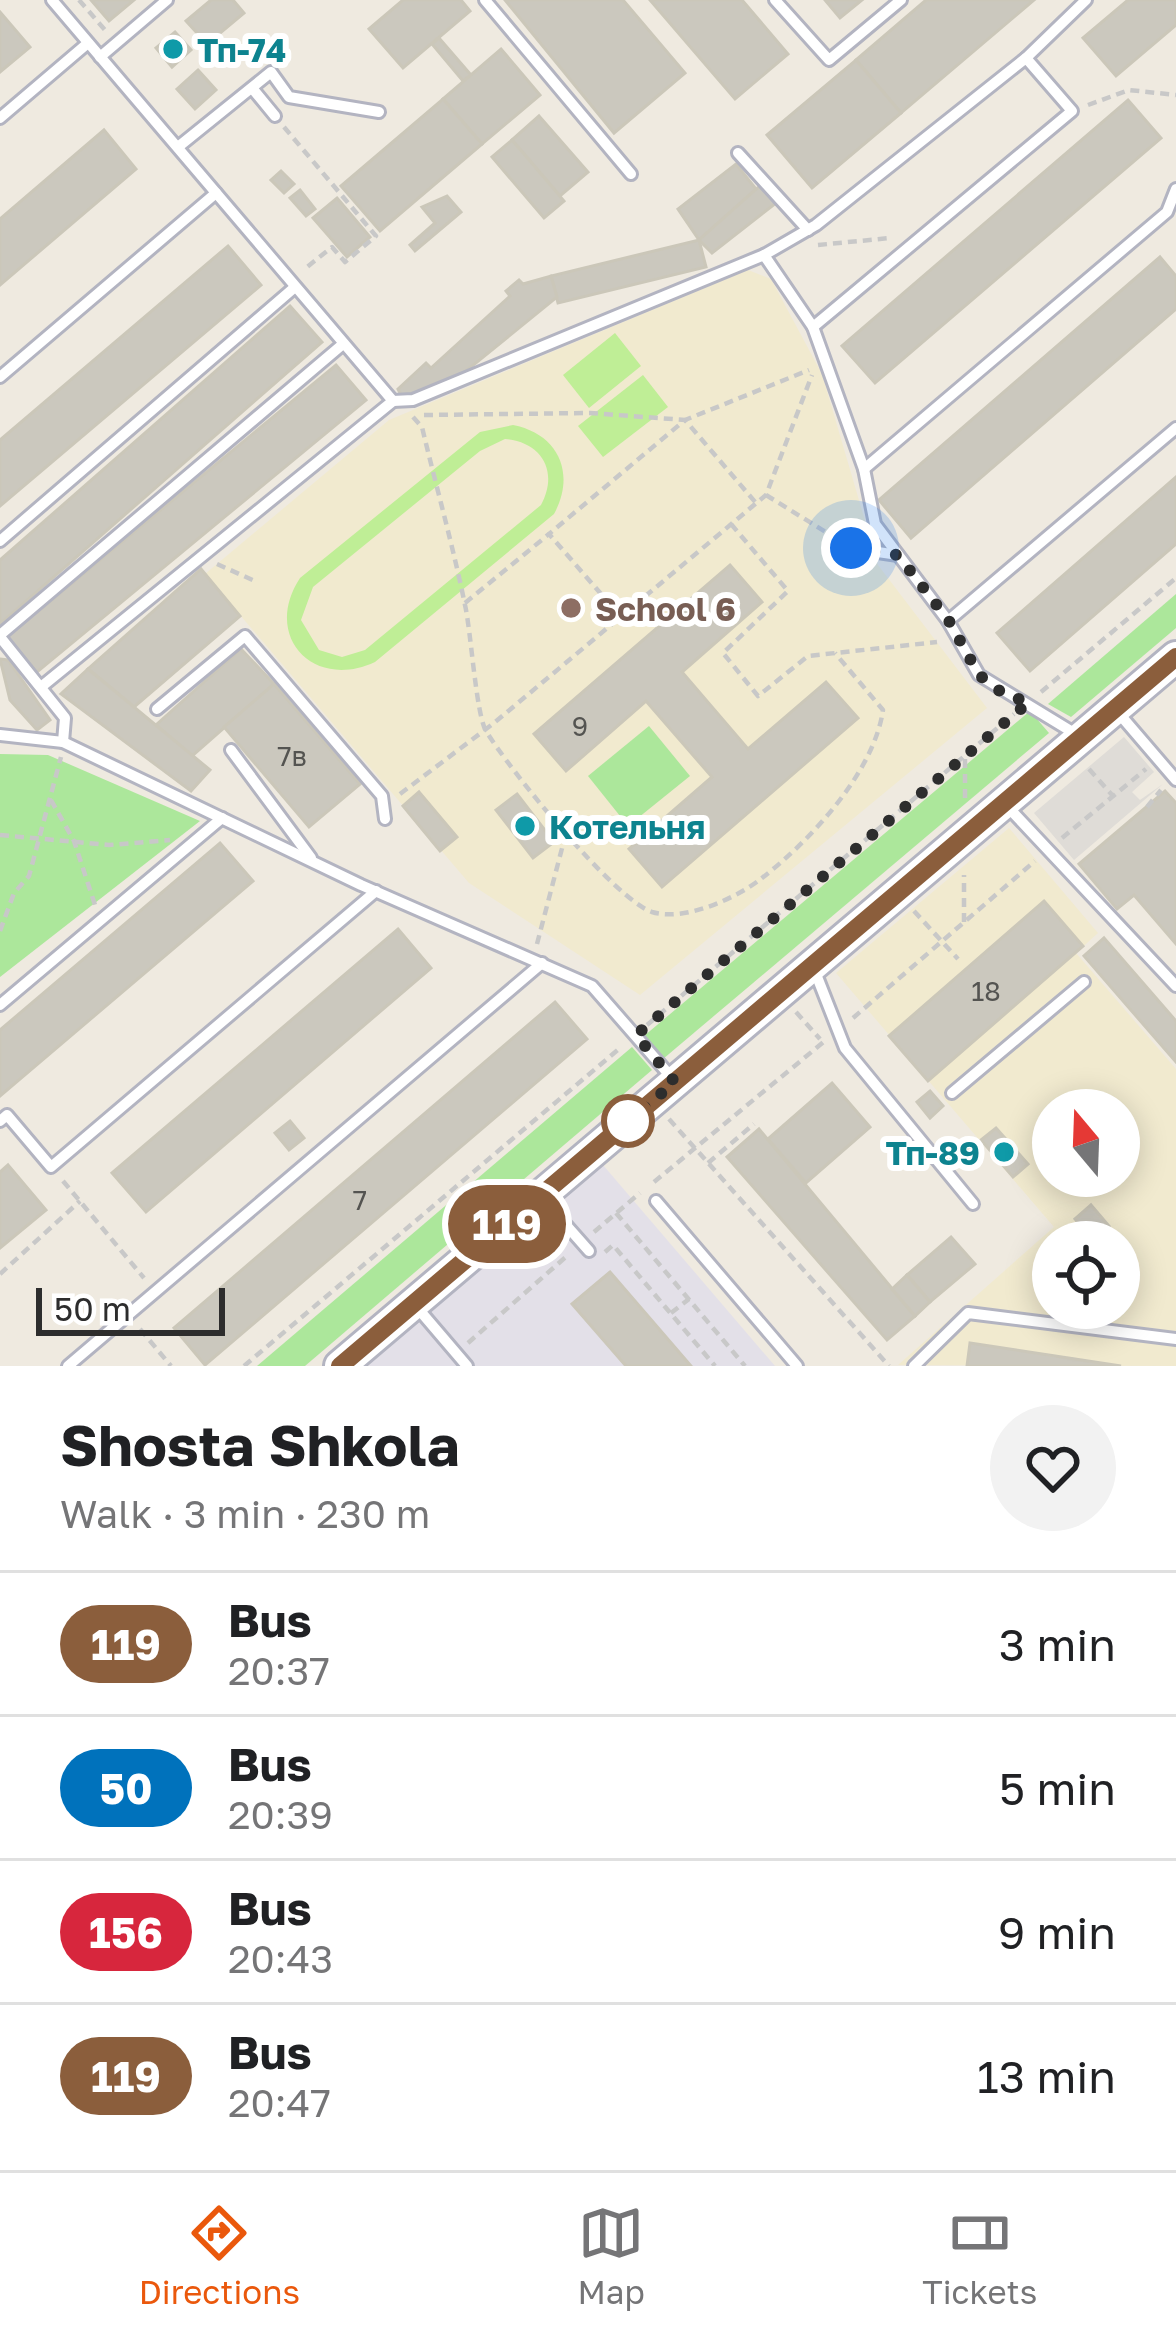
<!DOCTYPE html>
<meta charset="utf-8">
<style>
body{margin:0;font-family:"Golos Text",sans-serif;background:#f2f2f2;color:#202124;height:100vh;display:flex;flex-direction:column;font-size:45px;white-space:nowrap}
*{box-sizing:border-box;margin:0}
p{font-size:39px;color:#757577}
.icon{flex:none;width:66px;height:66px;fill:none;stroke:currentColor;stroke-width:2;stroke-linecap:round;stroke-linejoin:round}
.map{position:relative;height:1366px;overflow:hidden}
.panel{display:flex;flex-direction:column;background:#fff;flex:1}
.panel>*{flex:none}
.badge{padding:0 24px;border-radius:39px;font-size:42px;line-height:78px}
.needle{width:78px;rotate:341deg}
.fabs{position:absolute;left:1032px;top:1089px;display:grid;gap:24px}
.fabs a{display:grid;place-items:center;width:108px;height:108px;border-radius:50%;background:#fff;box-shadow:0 6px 30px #0003;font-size:60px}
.scale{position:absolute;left:36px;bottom:30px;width:189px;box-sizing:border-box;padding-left:12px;border:6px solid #2d2d2d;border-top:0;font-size:33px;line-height:42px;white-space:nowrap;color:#2d2d2d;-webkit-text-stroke:9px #fff;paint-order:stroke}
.you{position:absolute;width:60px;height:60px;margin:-30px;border:9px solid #fff;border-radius:50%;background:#1a73e8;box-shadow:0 0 0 18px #1a73e833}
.map>.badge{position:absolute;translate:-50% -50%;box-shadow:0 0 0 6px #fff}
.round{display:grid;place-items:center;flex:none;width:126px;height:126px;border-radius:63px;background:#f2f2f2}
.head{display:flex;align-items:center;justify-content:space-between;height:204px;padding:0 60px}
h1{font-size:57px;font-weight:700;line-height:90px}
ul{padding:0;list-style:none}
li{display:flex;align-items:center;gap:36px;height:144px;padding:0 60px;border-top:3px solid #e0e0e0}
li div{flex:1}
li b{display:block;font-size:45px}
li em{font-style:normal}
li .badge{min-width:132px;font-weight:700;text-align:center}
.menu{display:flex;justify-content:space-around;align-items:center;height:168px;border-top:3px solid #e0e0e0;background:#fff;font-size:33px;color:#757577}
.menu a{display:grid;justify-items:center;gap:6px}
.menu .active{color:#ea580c}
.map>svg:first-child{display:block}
.industrial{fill:#e3e0e8}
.education{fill:#f1eacf;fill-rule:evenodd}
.green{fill:#ace79b}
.pitch{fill:#bfee96;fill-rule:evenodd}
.plaza{fill:#dfdcd7}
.building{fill:#cbc8be;stroke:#cbc7b9;stroke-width:3}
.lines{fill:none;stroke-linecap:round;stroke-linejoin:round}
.lane-casing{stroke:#b3b4c1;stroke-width:16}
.secondary-casing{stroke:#b3b4c1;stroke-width:36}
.path{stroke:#c8c8c8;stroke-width:4.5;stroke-dasharray:9 6;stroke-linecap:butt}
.lane{stroke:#fff;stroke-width:10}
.secondary{stroke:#fff;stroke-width:30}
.line-casing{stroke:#fff;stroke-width:27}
.line{stroke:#8b5e3c;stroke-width:18}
.walk{stroke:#2d2d2d;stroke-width:12;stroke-dasharray:0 21.6}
.culture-dot{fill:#0f9aa8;stroke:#fff;stroke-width:4.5}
.education-dot{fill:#8d6e63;stroke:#fff;stroke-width:4.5}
.stop-dot{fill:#fff;stroke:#8b5e3c;stroke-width:6}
.labels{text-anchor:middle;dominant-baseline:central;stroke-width:12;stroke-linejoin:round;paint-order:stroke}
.number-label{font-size:27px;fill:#545451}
.culture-label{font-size:33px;font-weight:bold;fill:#0d838f;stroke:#fff;text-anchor:start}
.education-label{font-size:33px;font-weight:bold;fill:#785e54;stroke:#fff;text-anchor:start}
</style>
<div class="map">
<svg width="1176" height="1366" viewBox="0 0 1176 1366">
<rect width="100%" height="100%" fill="#efeae0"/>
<polygon class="industrial" points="603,1165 775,1366 366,1366"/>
<g class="education">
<polygon points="748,270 771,279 822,374 878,565 987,708 640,995 469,883 205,574 389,420"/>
<path d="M1009,828L1098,933L1076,953L1176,1069V1366L898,1365L1054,1227L836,973ZM1053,1110H1119V1176H1053ZM1053,1242H1119V1308H1053Z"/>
</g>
<g class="green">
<polygon points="1176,594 1176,628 1071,717 1048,704"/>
<polygon points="1030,711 1049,733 663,1059 644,1036"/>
<polygon points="649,726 690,776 628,826 588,776"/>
<polygon points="0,754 48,755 200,821 0,977"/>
<polygon points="632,1047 652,1070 305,1366 257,1366"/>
</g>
<g class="pitch">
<polygon points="615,333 641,366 589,408 563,375"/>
<polygon points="643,375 668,407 603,457 578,426"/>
<path d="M513,425C559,434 576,474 554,514L375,662C313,691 262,636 300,578L480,432ZM505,439C542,442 559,472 541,505L365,650L342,657L319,650L301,620L313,587L480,451Z"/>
</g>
<polygon class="plaza" points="1124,737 1154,772 1132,792 1140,800 1163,784 1074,860 1034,813"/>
<g class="building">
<polygon points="91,0 134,0 109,21"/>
<polygon points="211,0 233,0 244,13 207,44 186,21"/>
<polygon points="403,0 461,0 470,11 403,68 369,29"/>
<polygon points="505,0 623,0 685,73 614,133"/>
<polygon points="650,0 742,0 788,54 735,99"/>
<polygon points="825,0 862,0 840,18"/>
<polygon points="926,0 1034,0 901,113 856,60"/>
<polygon points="1128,0 1176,0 1176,25 1116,76 1083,38"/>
<polygon points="0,12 30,47 0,72"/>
<polygon points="175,32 191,50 172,67 156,48"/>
<polygon points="439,38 471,75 463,81 432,44"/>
<polygon points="501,49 540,95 482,144 443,99"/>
<polygon points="856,60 901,113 812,188 767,135"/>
<polygon points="198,70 216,90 195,109 177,89"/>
<polygon points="443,99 482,144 380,231 341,186"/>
<polygon points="1128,100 1161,138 875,383 842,346"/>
<polygon points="539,116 588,172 560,196 512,140"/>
<polygon points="104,130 136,169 0,285 0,219"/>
<polygon points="512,140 564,201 544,218 492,157"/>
<polygon points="736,164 756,189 699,240 678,209"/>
<polygon points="281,171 294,184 284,193 271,180"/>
<polygon points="761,185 776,203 712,253 699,240"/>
<polygon points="300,190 315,209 306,216 290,198"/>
<polygon points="447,196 461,212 415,251 410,245 435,223 422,207"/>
<polygon points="337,198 370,237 347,257 313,218"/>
<polygon points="699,240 706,267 558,303 551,276"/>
<polygon points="228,246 261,285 0,506 0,440"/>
<polygon points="1160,257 1176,276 1176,309 911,538 879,500"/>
<polygon points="551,276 557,297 450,384 402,397 398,389 426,363 431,368 510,296 506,291 519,280 523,284"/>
<polygon points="290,306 322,342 0,624 0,560"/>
<polygon points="336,365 366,400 37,672 7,637"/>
<polygon points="1176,477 1176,544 1030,671 997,633"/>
<polygon points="730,565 762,602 682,672 748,749 826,682 858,718 662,887 629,849 712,777 646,701 566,771 534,734"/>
<polygon points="201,569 240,616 134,707 88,669"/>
<polygon points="241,649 274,684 192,756 156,725"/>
<polygon points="0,659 8,660 50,720 37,730 10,700"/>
<polygon points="88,669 210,770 191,791 61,694"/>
<polygon points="274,684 360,784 309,827 224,727"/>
<polygon points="1165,791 1176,803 1176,944 1134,895 1117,909 1079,864"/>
<polygon points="419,792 457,837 440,851 403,806"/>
<polygon points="517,794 554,842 533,858 496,810"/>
<polygon points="220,843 253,881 0,1096 0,1030"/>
<polygon points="1044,901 1083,946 928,1081 889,1036"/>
<polygon points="398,929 431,968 146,1212 112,1173"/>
<polygon points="1104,938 1176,1021 1176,1062 1084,956"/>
<polygon points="555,1002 587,1039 205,1365 174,1328"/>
<polygon points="832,1083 870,1127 806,1183 768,1139"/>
<polygon points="930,1091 943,1106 930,1118 917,1102"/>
<polygon points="290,1121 304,1138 289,1150 275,1133"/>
<polygon points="996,1128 1028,1164 1013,1177 981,1140"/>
<polygon points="759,1129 915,1316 887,1340 727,1157"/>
<polygon points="8,1165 46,1210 0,1248 0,1172"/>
<polygon points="1091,1205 1109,1226 1093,1240 1075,1219"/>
<polygon points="951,1237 975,1264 930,1302 907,1275"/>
<polygon points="610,1272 691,1366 626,1366 572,1304"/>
<polygon points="907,1275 930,1302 915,1316 892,1289"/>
<polygon points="970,1343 1121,1366 967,1366"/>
</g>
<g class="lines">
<g class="lane-casing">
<g id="lane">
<polyline points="485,0 631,174"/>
<polyline points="775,0 829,60 901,0"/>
<polyline points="100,57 167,0"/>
<polyline points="1026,58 1086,0"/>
<polyline points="252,88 275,116"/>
<polyline points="0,118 88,43"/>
<polyline points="178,147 271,72 289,97 379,112"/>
<polyline points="738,153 808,230"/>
<polyline points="764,255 816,225 1026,58 1072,111 813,327"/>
<polyline points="0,377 216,193"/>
<polyline points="393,401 413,400 764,255 813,327 864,469 875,524 948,621 979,675 1079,736"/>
<polyline points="864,469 1167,212 1176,189"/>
<polyline points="0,541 295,287"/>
<polyline points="851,548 898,555"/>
<polyline points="948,621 1176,428"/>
<polyline points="0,635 343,344"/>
<polyline points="0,637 65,718 63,742"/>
<polyline points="41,687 393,401 52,0"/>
<polyline points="157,709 245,636 382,796 385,819"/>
<polyline points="1116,710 1176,780"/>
<polyline points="0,735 63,742 361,885 592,986 673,1079"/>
<polyline points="231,750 311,858"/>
<polyline points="1006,805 1176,986"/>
<polyline points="814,969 845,1048 973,1204"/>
<polyline points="0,1005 222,818"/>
<polyline points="952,1093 1084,982"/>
<polyline points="0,1121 7,1115 51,1167 376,891"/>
<polyline points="544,1200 589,1251"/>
<polyline points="656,1201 797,1366"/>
<polyline points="415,1305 467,1366"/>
<polyline points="68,1366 542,963"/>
<polyline points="914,1366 968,1313 1176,1339"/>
</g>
</g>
<g class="secondary-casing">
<polyline id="secondary" points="340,1366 1176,657"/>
</g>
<g class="path">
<polyline points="79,0 105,30"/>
<polyline points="1088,105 1129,90 1176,95"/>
<polyline points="284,127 376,236 345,262 332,247 307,267"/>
<polyline points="818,245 890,238"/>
<polyline points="424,415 590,413 685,420 756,503"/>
<path d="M413,417L422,427C436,486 453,546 465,605C471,631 476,714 486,731C509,769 614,899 652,912C684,922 737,898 762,878C811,840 874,772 883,710L835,653"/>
<polyline points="766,495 837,539"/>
<polyline points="731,524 788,591 723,653 758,696 808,656 937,642"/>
<polyline points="217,564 257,582"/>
<polyline points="465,603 549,534"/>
<polyline points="621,617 549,534 685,420 809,370"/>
<polyline points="1041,692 1176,578"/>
<polyline points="1089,769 1113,796"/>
<polyline points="400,794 494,723 766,495 812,375"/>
<polyline points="965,798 965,756"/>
<polyline points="51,800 74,841 95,905"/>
<polyline points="1147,807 1161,790"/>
<polyline points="0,835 109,845 170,840"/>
<polyline points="1062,838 1146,769"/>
<polyline points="914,911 958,959"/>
<polyline points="964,922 964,875"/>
<polyline points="0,931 14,893 29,876 61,757"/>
<polyline points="537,944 566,833"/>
<polyline points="796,1012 820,1039"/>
<polyline points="853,1018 1035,861"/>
<polyline points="647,1025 1014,714"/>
<polyline points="669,1119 889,1366"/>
<polyline points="708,1163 754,1124"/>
<polyline points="63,1181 144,1278"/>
<polyline points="654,1182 826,1040"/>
<polyline points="616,1213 745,1366"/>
<polyline points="594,1232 640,1193"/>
<polyline points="605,1252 613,1245 715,1366"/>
<polyline points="0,1274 80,1201"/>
<polyline points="671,1313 689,1299"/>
<polyline points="140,1329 171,1366"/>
<polyline points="468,1343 568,1255"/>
<polyline points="244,1366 620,1048"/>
</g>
<use href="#lane" class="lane"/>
<use href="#secondary" class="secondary"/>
</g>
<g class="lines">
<g class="line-casing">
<polyline id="line" points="340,1366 1176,657"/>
</g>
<use href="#line" class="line"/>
<polyline class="walk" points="628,1121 675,1082 636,1035 1029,702 1005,695 979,675 949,621 898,555 851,548"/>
</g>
<g class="culture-dot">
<circle cx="173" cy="49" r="12"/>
<circle cx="525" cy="826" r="12"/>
<circle cx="1004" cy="1152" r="12"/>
</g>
<circle class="education-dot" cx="571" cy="608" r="12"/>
<circle class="stop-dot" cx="628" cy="1121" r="24"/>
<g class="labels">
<g class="number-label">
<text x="580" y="726">9</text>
<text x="292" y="756">7в</text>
<text x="986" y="991">18</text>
<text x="360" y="1200">7</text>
</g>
<g class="culture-label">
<text x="197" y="49">Тп-74</text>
<text x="549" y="826">Котельня</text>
<text x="980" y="1152" text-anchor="end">Тп-89</text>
</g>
<g class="education-label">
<text x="595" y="608">School 6</text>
</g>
</g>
</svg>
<div class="fabs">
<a><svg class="needle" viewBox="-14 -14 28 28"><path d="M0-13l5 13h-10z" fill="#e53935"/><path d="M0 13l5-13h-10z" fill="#757577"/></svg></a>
<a><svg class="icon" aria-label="locate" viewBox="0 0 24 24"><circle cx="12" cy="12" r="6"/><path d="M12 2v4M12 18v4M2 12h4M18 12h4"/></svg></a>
</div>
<div class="scale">50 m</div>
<div class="you" style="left:851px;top:548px"></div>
<b class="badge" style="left:507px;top:1224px;background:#8b5e3c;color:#fff">119</b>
</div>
<section class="panel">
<div class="head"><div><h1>Shosta Shkola</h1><p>Walk · 3 min · 230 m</p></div><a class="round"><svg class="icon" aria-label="heart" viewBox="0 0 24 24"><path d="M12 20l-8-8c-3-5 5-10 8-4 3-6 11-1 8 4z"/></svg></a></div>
<ul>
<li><span class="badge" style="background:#8b5e3c;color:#fff">119</span><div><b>Bus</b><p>20:37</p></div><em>3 min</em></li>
<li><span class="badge" style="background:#0072bc;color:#fff">50</span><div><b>Bus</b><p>20:39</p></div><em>5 min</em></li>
<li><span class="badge" style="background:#d7263d;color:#fff">156</span><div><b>Bus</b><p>20:43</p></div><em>9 min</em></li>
<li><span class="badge" style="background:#8b5e3c;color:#fff">119</span><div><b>Bus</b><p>20:47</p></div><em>13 min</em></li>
</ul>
</section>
<nav class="menu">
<a class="active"><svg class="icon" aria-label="directions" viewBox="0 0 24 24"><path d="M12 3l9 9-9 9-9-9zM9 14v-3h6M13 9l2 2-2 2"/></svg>Directions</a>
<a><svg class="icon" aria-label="map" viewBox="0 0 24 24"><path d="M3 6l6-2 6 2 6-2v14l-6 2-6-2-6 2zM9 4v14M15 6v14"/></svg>Map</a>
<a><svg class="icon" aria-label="tickets" viewBox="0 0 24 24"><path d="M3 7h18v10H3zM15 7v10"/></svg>Tickets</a>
</nav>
